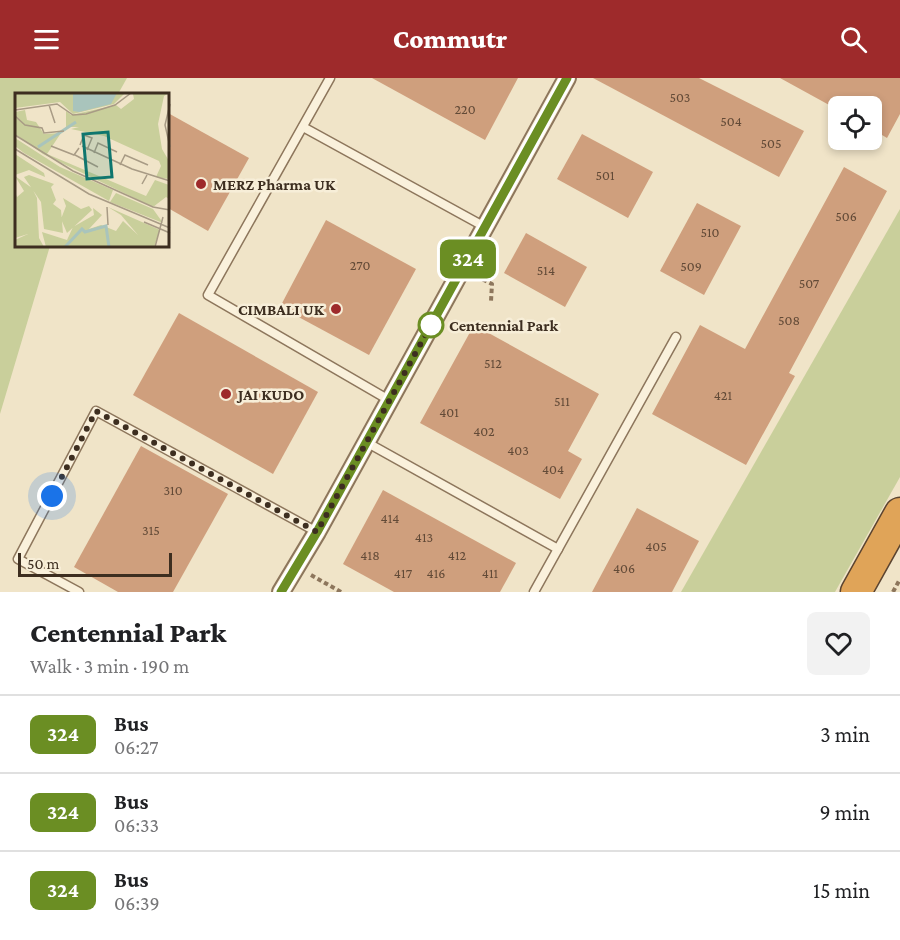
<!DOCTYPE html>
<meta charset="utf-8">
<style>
body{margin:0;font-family:"Crimson Pro",serif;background:#f2f2f2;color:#202124;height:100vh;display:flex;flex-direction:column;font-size:22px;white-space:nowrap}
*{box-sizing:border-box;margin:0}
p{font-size:20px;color:#757577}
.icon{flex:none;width:33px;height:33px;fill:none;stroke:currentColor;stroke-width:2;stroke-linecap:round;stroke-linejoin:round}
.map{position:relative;height:514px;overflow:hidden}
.details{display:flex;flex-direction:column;background:#fff;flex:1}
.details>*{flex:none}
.badge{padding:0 12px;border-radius:9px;font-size:21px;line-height:39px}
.fabs{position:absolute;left:828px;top:18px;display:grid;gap:12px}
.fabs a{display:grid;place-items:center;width:54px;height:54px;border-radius:9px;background:#fff;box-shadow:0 3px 9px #0003;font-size:30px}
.scale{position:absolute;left:18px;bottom:15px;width:154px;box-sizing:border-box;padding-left:6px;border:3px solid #3d2e20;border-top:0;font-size:16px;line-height:21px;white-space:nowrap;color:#3d2e20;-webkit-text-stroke:4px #f7eed8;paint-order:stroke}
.you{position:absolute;width:30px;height:30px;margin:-15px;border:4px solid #fff;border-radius:50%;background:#1a73e8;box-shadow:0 0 0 9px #1a73e833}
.map>.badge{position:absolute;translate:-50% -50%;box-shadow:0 0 0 3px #fff}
.round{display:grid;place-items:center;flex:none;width:63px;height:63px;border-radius:9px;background:#f2f2f2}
.overview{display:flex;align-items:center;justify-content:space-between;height:102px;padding:0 30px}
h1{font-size:28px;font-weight:800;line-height:45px}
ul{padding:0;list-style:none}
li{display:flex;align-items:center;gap:18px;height:78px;padding:0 30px;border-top:2px solid #e0e0e0}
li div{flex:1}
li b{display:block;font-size:22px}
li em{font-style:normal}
li .badge{min-width:66px;font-weight:700;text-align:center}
header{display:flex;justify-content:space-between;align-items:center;height:78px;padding:0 30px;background:#9e2a2b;color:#fff;font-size:27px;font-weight:800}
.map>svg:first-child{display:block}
.green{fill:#c9cf9b}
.building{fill:#cf9f7d}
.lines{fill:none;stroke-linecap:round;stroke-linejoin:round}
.lane-casing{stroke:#8d765c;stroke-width:11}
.street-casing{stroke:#8d765c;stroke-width:20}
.highway-casing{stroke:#5b4430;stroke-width:33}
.path{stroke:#8d765c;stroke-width:4;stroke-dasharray:4.5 3;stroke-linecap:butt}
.lane{stroke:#faf1dc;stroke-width:8}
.street{stroke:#faf1dc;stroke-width:16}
.highway{stroke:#e0a458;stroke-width:30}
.line-casing{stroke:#fff;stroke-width:14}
.line{stroke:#6b8e23;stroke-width:9}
.walk{stroke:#3d2e20;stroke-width:6;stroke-dasharray:0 10.8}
.poi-dot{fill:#9e2a2b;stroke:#f7eed8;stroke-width:2}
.stop-dot{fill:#fff;stroke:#6b8e23;stroke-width:3}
.labels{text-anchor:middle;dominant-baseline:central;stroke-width:5;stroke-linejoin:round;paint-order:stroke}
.number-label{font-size:14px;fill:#624a37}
.poi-label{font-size:16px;font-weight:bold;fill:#3d2e20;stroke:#f7eed8;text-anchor:start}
.stop-label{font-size:16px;font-weight:bold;fill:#3d2e20;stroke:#f7eed8;text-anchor:start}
.inset-river{fill:none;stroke:#a9c4bc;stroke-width:3}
.inset-road{fill:none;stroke:#a89b85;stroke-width:1.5}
.view{fill:#0f766e;fill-opacity:0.15;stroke:#0f766e;stroke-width:3}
.inset-edge{fill:none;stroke:#3d2e20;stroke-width:3}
</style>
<header><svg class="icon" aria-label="menu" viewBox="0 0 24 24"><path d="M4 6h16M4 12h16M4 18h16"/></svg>Commutr<svg class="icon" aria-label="search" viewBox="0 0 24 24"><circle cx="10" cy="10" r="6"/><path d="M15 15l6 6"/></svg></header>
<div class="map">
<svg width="900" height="514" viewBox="0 0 900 514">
<rect width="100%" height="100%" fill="#f0e4c8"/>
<g class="green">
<polygon points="0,0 127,0 118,16 16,16 16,168 50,168 0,336"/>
<polygon points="900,131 900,399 835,514 681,514"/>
</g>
<g class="building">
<polygon points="372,0 518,0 485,62"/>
<polygon points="593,0 699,0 804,53 779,99"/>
<polygon points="780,0 900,0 900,36 887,60 872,51 872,28 831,28"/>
<polygon points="168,35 249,80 208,153 168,130"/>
<polygon points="582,56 653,94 628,140 557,101"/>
<polygon points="844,89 887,113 789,295 795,298 746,387 652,336 700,247 745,271"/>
<polygon points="697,125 741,148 704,217 660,193"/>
<polygon points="326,142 416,191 369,277 280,229"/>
<polygon points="526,155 587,189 565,229 504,195"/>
<polygon points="179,235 318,314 273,396 133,317"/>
<polygon points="474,247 599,316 568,373 582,381 560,421 420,345"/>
<polygon points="141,368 228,416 173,514 118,514 74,489"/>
<polygon points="383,412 516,485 500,514 394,514 343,486"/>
<polygon points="637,430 699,463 672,514 592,514"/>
</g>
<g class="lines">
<g class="lane-casing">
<g id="lane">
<polyline points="330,0 208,217 389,322"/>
<polyline points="303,49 485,149"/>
<polyline points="366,364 558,471"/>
<polyline points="79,514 18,481 96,333 317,454"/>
<polyline points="534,514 676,259"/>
</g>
</g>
<g class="street-casing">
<polyline id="street" points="281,514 317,454 567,0"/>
</g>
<g class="highway-casing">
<polyline id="highway" points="856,514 900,435"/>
</g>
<g class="path">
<polyline points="476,198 492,206 491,223"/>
<polyline points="311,497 341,514"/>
<polyline points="893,514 900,501"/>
</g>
<use href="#lane" class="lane"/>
<use href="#street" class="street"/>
<use href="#highway" class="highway"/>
</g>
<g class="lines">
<g class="line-casing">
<polyline id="line" points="281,514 317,454 567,0"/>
</g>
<use href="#line" class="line"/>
<polyline class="walk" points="52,418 96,333 317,454 431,247"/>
</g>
<g class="poi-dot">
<circle cx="201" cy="106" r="6"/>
<circle cx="336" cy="231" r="6"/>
<circle cx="226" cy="316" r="6"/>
</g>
<circle class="stop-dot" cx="431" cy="247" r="12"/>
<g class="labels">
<g class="number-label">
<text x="680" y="19">503</text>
<text x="465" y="31">220</text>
<text x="731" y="43">504</text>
<text x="771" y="65">505</text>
<text x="605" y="97">501</text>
<text x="846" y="138">506</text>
<text x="710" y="154">510</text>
<text x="360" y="187">270</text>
<text x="691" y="188">509</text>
<text x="546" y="192">514</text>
<text x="809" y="205">507</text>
<text x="789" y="242">508</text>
<text x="493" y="285">512</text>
<text x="723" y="317">421</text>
<text x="562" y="323">511</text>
<text x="449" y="334">401</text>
<text x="484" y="353">402</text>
<text x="518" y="372">403</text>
<text x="553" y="391">404</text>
<text x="173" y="412">310</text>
<text x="390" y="440">414</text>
<text x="151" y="452">315</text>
<text x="424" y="459">413</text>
<text x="656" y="468">405</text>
<text x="370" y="477">418</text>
<text x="457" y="477">412</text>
<text x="624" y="490">406</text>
<text x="403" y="495">417</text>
<text x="436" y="495">416</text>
<text x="490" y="495">411</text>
</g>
<g class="poi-label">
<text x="213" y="106">MERZ Pharma UK</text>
<text x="324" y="231" text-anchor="end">CIMBALI UK</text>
<text x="238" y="316">JAI KUDO</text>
</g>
<g class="stop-label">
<text x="449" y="247">Centennial Park</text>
</g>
</g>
<g transform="translate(15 15)">
<rect width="154" height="154" fill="#f0e4c8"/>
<path d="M0,0H110L99,11L58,21L45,9L0,15ZM154,0L149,3L143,31L147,56L154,68V86L141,84L146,73L144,68L89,43L56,36L64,34H51V18L56,22L101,12L106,16L119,6L118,1ZM10,17L12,27L21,29L29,41L46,40L32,61L131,103L140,87L154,92V106L151,104L138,114L28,61L0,41V19ZM0,45L45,74L98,97L94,108L9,60L0,53ZM0,61L29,80L30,84L14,77L0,82ZM14,82L39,91L36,94L41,107L38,111L46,117L48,140L29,136L26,109L9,84ZM0,83L17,95L22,105L24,145L29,154H0V147L13,141L0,145V99L2,104L9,98ZM101,100L138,116L148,130L95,109ZM48,105L66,116L74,113L77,117L52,140L46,126L51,113ZM93,114L145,137L139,154H31L27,139L52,147L58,134L79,122L78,115L87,122L74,136L86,132L101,138L108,128L123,142L106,122Z" fill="#c9cf9b"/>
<path d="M58,0H102L96,11L64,19L58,18Z" fill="#a9c4bc"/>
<path class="inset-river" d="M23,54L61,29M50,154L67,136L70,139L91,133L94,154"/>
<path class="inset-road" d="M155,11L150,32L155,54M34,12L40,30M0,17L42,11L58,22L71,21L100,12L116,0M0,23L10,32L27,35L29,40L49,38M0,42L58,78L138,114L155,117M65,52L69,42L77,45L72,57M36,53L59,62L64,55M67,53L117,76L155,88M0,56L74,101L155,135M79,60L83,50L102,59M60,62L83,74M105,72L110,62L133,72M131,84L127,91L132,82M92,114L93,132M129,129L155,140M140,154L148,124"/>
<path class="view" d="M93,39L97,84L72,86L68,41Z"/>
<rect width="154" height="154" class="inset-edge"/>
</g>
</svg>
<div class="fabs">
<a><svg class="icon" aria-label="locate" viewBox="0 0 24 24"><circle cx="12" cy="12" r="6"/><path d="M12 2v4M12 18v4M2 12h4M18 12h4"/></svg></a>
</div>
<div class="scale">50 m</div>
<div class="you" style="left:52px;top:418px"></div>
<b class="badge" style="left:468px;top:181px;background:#6b8e23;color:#fff">324</b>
</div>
<section class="details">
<div class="overview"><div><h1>Centennial Park</h1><p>Walk · 3 min · 190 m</p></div><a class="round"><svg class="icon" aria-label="heart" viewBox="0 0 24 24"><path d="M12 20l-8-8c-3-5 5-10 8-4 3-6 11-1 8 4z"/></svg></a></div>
<ul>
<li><span class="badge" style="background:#6b8e23;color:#fff">324</span><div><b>Bus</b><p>06:27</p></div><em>3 min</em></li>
<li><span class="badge" style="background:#6b8e23;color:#fff">324</span><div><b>Bus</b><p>06:33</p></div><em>9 min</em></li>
<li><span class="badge" style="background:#6b8e23;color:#fff">324</span><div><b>Bus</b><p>06:39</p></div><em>15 min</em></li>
</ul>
</section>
